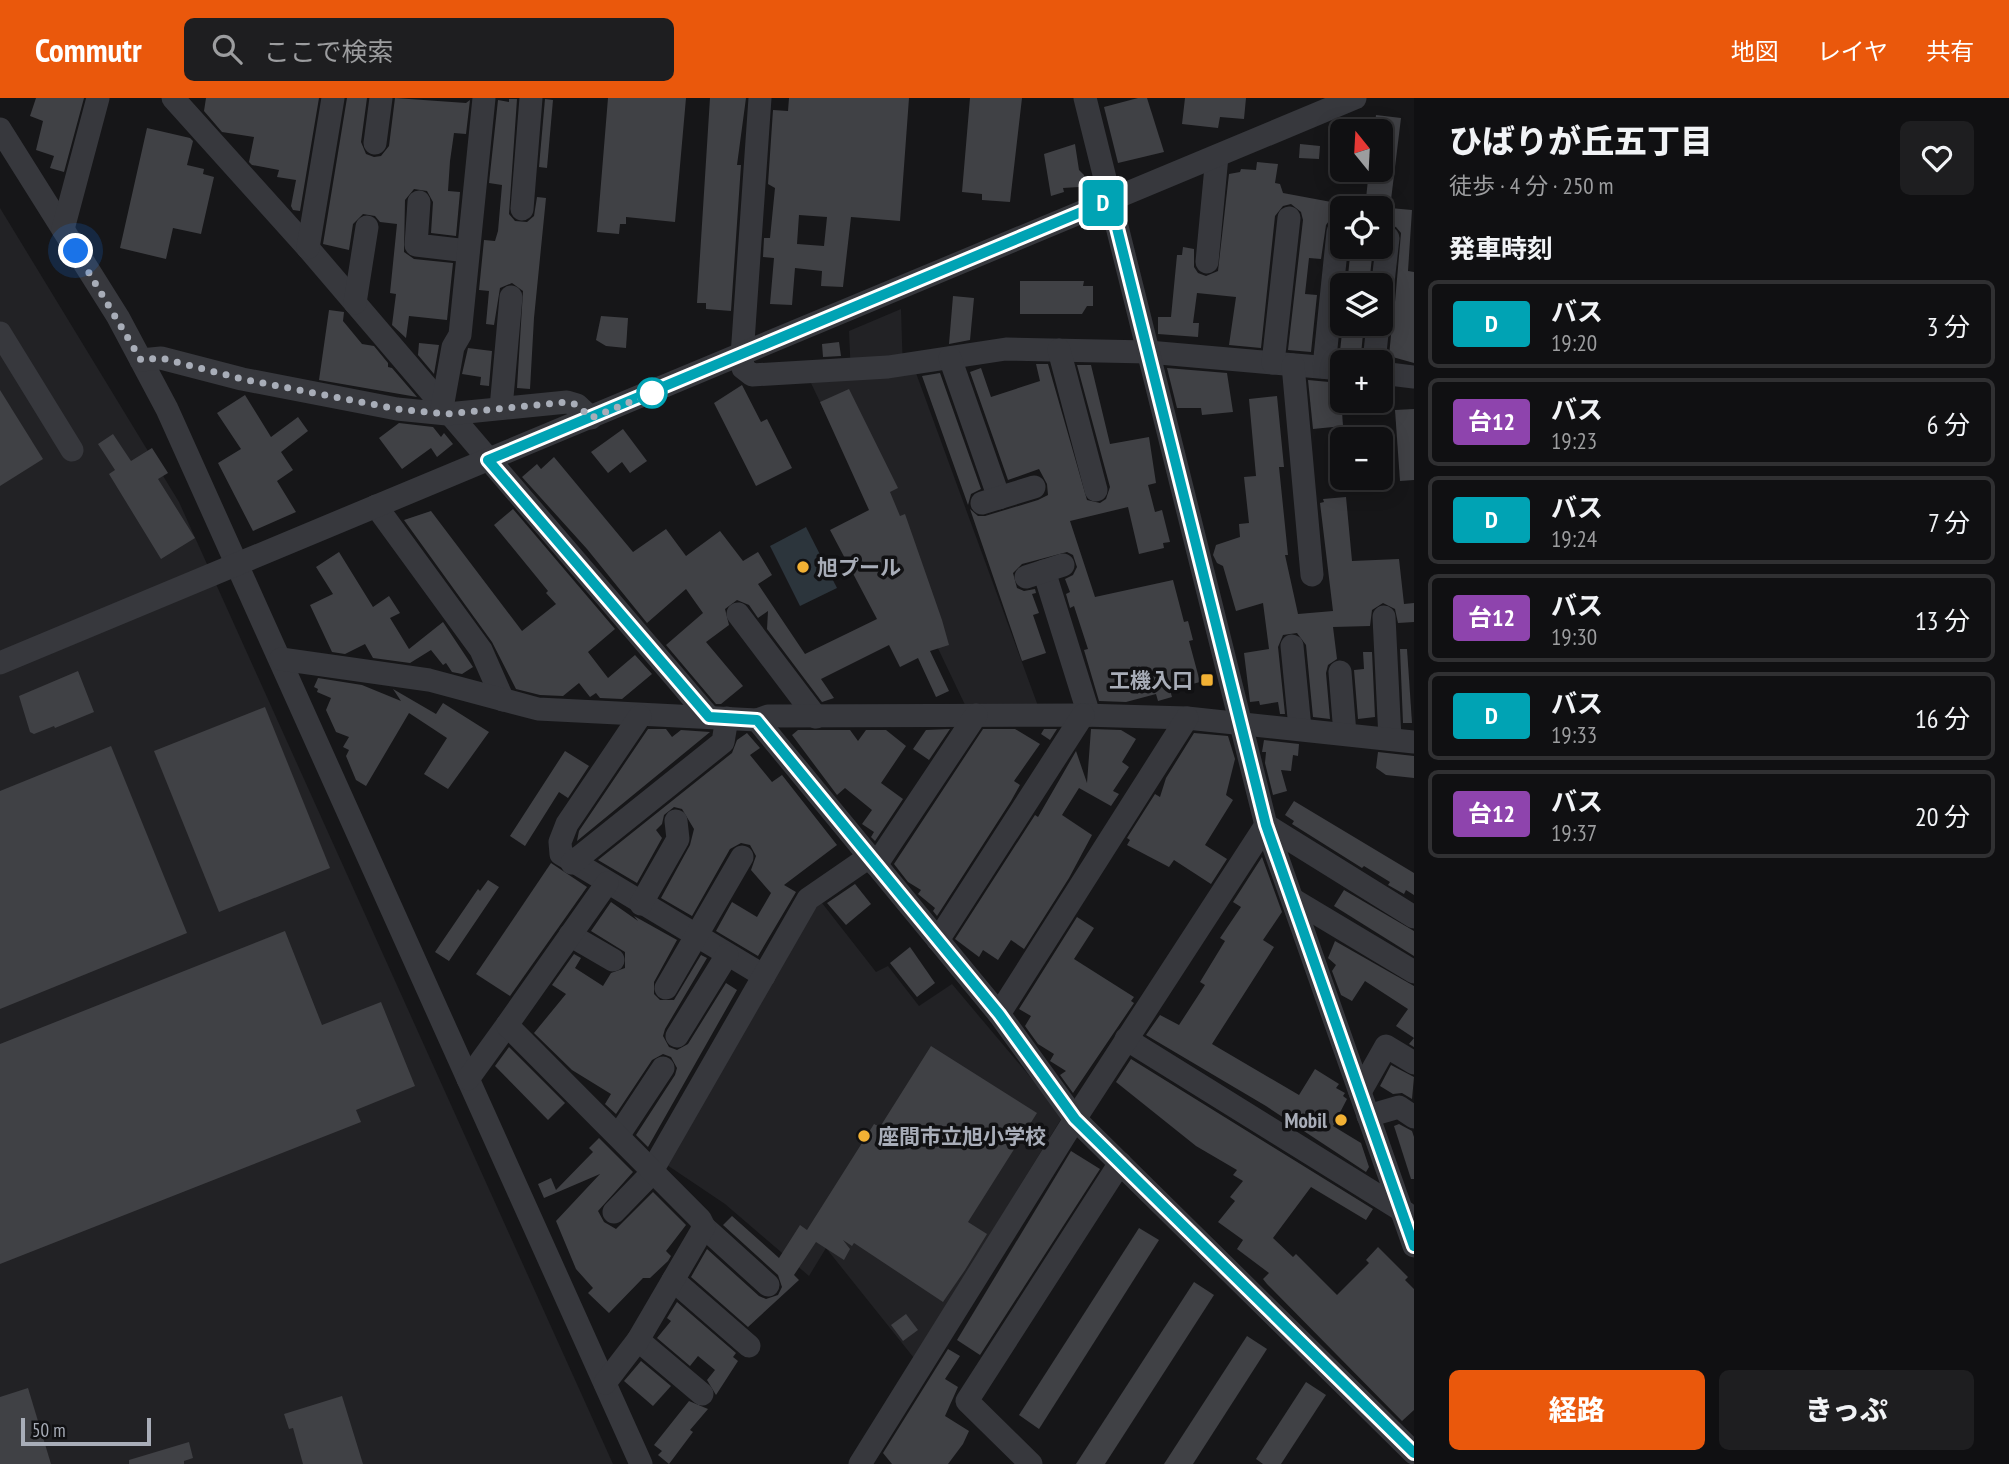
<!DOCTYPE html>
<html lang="ja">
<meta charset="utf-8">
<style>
body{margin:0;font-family:"PT Sans Narrow","Noto Sans JP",sans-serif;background:#1e1e20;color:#f1f3f6;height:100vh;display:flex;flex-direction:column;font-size:26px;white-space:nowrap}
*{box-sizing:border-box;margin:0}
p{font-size:23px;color:#9c9d9f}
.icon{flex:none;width:38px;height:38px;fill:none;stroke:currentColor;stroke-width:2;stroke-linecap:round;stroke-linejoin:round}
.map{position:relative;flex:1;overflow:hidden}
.sheet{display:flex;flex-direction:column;background:#101012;width:595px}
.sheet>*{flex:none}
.badge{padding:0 14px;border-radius:5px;font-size:24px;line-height:46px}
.needle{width:46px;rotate:342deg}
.fabs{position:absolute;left:1330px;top:21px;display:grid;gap:14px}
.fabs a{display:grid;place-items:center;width:63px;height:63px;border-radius:10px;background:#101012;box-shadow:0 4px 18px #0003,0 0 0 2px #303032;font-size:35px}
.scale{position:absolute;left:21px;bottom:18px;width:130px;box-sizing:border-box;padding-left:7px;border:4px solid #a8adb8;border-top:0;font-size:19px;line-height:24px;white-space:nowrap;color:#a8adb8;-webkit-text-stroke:5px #111113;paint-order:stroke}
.you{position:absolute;width:35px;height:35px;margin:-18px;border:5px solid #fff;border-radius:50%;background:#1a73e8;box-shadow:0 0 0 10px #1a73e833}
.map>.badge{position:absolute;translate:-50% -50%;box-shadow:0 0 0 4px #fff}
h2{padding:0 35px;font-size:26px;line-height:63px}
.round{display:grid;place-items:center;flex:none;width:74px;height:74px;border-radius:10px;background:#1e1e20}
.overview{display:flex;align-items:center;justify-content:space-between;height:119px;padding:0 35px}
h1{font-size:33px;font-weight:800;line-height:52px}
.action{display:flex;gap:14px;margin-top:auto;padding:14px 35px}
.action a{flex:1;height:80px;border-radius:10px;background:#ea580c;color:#fff;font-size:28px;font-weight:800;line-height:80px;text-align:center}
.action a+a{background:#1e1e20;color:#f1f3f6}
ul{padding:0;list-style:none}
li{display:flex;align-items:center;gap:21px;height:88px;margin:0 14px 10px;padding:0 21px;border:4px solid #303032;border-radius:10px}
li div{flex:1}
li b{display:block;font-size:26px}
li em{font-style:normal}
li .badge{min-width:77px;font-weight:700;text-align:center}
header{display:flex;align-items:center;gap:42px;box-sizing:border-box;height:98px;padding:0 35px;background:#ea580c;color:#fff}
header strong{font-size:33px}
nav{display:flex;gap:38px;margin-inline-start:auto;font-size:24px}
.search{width:490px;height:63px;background:#1e1e20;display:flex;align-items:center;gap:18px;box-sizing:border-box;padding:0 24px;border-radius:10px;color:#9c9d9f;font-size:26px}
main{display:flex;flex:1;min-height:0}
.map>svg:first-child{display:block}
.built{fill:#222225}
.water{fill:#2c353c}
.building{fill:#404145;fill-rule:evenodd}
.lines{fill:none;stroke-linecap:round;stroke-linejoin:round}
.minor{stroke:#37383d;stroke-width:23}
.line-casing{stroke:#fff;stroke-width:16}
.line{stroke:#00a3b4;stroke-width:10}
.walk{stroke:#a8adb8;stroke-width:7;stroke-dasharray:0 12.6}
.stop-dot{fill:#fff;stroke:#00a3b4;stroke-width:3.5}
.poi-dot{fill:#f2b134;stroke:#111113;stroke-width:2.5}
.labels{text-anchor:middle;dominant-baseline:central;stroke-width:7;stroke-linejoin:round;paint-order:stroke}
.poi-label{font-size:21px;font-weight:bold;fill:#a8adb8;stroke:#111113;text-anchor:start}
</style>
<header>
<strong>Commutr</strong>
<div class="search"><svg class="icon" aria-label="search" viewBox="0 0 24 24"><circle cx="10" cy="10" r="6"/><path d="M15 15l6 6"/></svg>ここで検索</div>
<nav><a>地図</a><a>レイヤ</a><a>共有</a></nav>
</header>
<main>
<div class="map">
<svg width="1414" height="1366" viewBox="0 0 1414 1366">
<rect width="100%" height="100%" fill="#161618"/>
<g class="built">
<polygon points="0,110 179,404 613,1366 0,1366"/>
<polygon points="901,211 903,275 916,275 1038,608 967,611 810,283 851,279 849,233"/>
<polygon points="822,805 876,874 888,868 919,908 952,886 1063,1018 914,1260 826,1150 809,1178 725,1106 667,1067 814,811"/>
</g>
<polygon class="water" points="806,429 837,490 800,508 770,448"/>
<g class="building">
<polygon points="36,0 84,0 64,74 50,70 54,58 36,52 43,23 30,18"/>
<polygon points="206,0 319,0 300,113 293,112 291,108 296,82 277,79 279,72 252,67 249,64 254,39 222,34 204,13"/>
<polygon points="347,0 367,0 361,44 366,56 374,59 381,58 389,48 395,0 466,5 470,2 466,36 454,35 450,63 448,93 460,94 456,138 431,135 433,104 427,93 414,91 405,102 404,154 414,161 453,165 447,222 409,218 406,240 392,227 396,196 390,195 397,126 380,124 375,118 363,116 353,126 349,152 323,146"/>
<polygon points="608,0 686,0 675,124 626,119 626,126 620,126 619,136 597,134"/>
<polygon points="710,0 746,0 737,67 741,67 731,213 706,211 706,205 697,205"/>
<path d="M789,0H909L900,123L851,119L843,189L821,188L822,173L795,170L792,207L770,206L774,160L763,159L764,140H770L775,90L768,86L773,12L788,13ZM799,117L827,119L824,148L797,146Z"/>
<polygon points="970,0 1022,0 1010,104 982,102 982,96 962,94"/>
<polygon points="1138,0 1147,0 1164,54 1118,65 1104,9"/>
<polygon points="1185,0 1246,0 1244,21 1220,19 1218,30 1182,26"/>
<polygon points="509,1 517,1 509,116 515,123 527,124 534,118 537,99 546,100 534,220 530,291 517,290 523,193 512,185 500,190 494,227 486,226 489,193 479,192 484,142 495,143 498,133 502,87 489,85 498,2 509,4"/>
<polygon points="545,1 553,2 547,70 539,69"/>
<polygon points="1376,17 1401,20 1390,110 1412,112 1408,173 1414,174 1414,265 1389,258 1392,227 1389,218 1395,204 1401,135 1396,129 1381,125 1381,110 1365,110 1369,72 1381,72 1381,33 1374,33"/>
<polygon points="147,30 190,40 193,43 187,67 204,71 203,76 214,79 201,136 173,130 166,161 120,150"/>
<polygon points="1075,46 1079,72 1084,77 1085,84 1079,89 1063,90 1064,94 1051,98 1044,56"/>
<polygon points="1300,46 1320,48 1319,61 1299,60"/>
<polygon points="1257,64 1278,66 1275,85 1280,86 1283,95 1342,106 1342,120 1331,120 1326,127 1321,161 1309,160 1305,196 1317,197 1311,254 1288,252 1303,122 1301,114 1291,106 1283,108 1275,118 1261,250 1229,247 1236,199 1197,195 1193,225 1199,225 1198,239 1158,236 1158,219 1171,219 1177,157 1182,157 1183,149 1194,151 1194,169 1198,175 1206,178 1218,173 1229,76 1240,74 1241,71 1256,72"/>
<polygon points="1351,149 1373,150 1369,187 1347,187"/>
<polygon points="1020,183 1084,183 1083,188 1093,188 1093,208 1087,208 1082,216 1020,216"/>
<polygon points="953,198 974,200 970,242 949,246"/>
<polygon points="329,212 344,214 343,223 362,246 374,248 388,265 388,269 392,270 417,299 319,282"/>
<polygon points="601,218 628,220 626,250 606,248 596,242"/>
<polygon points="1343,226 1364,226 1361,256 1340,253"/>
<polygon points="839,244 841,258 823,259 822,246"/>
<polygon points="419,245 439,247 434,276 418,257"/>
<polygon points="468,250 492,253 489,288 480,287 481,279 462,276"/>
<polygon points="1036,266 1048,266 1087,402 1100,405 1106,401 1110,389 1077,267 1091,267 1110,346 1149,339 1156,385 1148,387 1155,414 1162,412 1170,444 1163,445 1164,450 1139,456 1128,409 1070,423 1095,499 1173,482 1184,524 1188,523 1193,542 1189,543 1200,584 1170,592 1172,599 1158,603 1156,596 1126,604 1099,603 1084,552 1088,551 1074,508 1070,510 1066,496 1070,494 1065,481 1073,477 1077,469 1073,457 1067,454 1022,466 1013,475 1017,490 1024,493 1035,491 1036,495 1032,496 1039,515 1033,517 1046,555 1022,563 970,411 978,418 985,418 1038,402 1048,397 1047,386 1039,371 1008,382 970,274 981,270 991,299 1040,283"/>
<polygon points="1167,270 1227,275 1233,314 1202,317 1201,310 1177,310"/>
<polygon points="940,275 981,391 971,396 968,407 922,278"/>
<polygon points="1308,282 1340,285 1343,328 1313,331"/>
<polygon points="742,287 761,324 767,321 792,370 756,388 714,305"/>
<polygon points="849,291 898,390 890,394 900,418 905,416 942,522 949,547 930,553 949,593 936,599 918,560 900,569 889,547 821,581 834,600 822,604 767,531 768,513 758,520 749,507 737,502 725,511 729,527 706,544 743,588 721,606 716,606 666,547 703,515 686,491 647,525 587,451 522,379 537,366 541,371 554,359 633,454 666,431 686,458 720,433 743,463 758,454 772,477 758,486 805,556 877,521 830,432 869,412 820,304"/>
<polygon points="0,292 43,361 0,388"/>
<polygon points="245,297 271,339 298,319 308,333 281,354 293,372 277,383 296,414 253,433 218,365 241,351 217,315"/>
<polygon points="1277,298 1284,369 1279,369 1288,457 1285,457 1298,516 1333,513 1320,405 1324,404 1323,401 1346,399 1352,463 1399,461 1404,506 1414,505 1414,524 1398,525 1395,511 1383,505 1372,512 1370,528 1333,529 1337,561 1328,567 1326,575 1330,621 1313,619 1306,547 1297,535 1283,537 1278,549 1285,616 1280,616 1278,604 1260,607 1259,603 1250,604 1244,555 1269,551 1263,505 1236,513 1223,468 1217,465 1213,457 1216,447 1240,439 1239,426 1249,425 1244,379 1256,378 1249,301"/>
<polygon points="1414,311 1414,382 1400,383 1395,312"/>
<polygon points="399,325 433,329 441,339 444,335 453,346 437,359 431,350 402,371 379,340"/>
<polygon points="623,331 647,363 630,375 622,364 608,375 591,354"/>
<polygon points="113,336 131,363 152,350 168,375 158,381 195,440 161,461 109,376 115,372 98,346"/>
<polygon points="513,411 615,531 588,554 608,580 635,557 652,576 622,601 600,600 596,595 590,599 579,585 563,598 540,597 516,591 492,544 404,422 431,413 522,533 556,506 546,495 548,493 494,427"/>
<polygon points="339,454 373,509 389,498 400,515 390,520 409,551 443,524 473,569 462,576 452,574 446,565 443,567 431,552 410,565 373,560 365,546 345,556 332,554 310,507 333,496 316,469"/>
<polygon points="1400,551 1407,551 1412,625 1403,625"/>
<polygon points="1363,554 1372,554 1375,619 1358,621 1354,572 1364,571"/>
<polygon points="78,573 94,614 55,630 54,628 34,636 30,634 19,598"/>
<polygon points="318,580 362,587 401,603 393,591 436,616 443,605 489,634 448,691 424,676 447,640 409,615 366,688 356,682 346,658 349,652 343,649 349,639 336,634 326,612 331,600 317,594 318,591 314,589"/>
<polygon points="265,609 330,770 219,814 154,653"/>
<polygon points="648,631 666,631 672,639 681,632 710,634 577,743 579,733"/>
<polygon points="950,631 929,662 913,651 926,632"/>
<polygon points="983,631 1015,631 1040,646 1014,683 1020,687 1011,703 937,818 933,813 935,810 918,796 921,792 908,784 894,766"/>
<polygon points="1044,631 1057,631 1050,642 1041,636"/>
<polygon points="1091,631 1121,632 1136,641 1122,664 1129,669 1113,693 1119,696 1111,708 1079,690 1062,717 1092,737 1069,780 1024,851 1011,842 998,862 983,852 979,859 955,841 1035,717 1038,719 1076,653 1087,685"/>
<polygon points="798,632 850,632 858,643 866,632 886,632 906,648 881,685 903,701 875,743 871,739 874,734 862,726 872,712 845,690 837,697 792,637"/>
<polygon points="747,635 760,650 750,657 772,684 782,677 837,747 784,787 796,794 758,858 716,833 732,804 757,819 771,795 751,772 756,758 750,747 741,745 730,751 692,818 661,800 690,747 694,731 682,711 674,709 664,717 662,726 656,732 662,740 637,785 598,762 732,655 737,642"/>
<polygon points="1194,635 1228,638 1235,661 1226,697 1233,702 1205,747 1227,761 1211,786 1174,762 1169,769 1127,747 1130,742 1127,740 1155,696 1160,699 1166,680"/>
<polygon points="1264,642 1299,646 1298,658 1293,657 1291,673 1281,672 1287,693 1273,697 1265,665 1266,654 1262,654"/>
<polygon points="111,648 187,835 0,911 0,693"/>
<polygon points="565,653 589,668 568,700 559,694 525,748 510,738"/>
<polygon points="1378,654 1414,658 1414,680 1386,677 1376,670"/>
<polygon points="1294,703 1414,775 1414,797 1406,792 1404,796 1388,787 1390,784 1364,768 1362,770 1292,726 1294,723 1285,717"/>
<polygon points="1262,759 1282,814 1263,842 1274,849 1212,946 1299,997 1315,971 1339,986 1336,990 1345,995 1343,998 1347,1001 1333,1028 1361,1045 1369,1069 1366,1074 1266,1008 1146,937 1160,917 1179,927 1205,887 1200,884 1225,843 1220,840 1241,809 1233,804"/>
<polygon points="551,765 587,789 510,898 476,876"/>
<polygon points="488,782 499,789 449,863 435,854 478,791 480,793"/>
<polygon points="855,786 871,806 846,827 827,805"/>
<polygon points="1344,792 1414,833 1414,858 1334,808"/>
<polygon points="611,804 638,823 634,818 677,842 654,884 654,896 660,902 674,902 701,857 707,860 665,931 663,938 669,949 677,952 688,946 726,885 737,892 648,1049 636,1037 675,977 677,970 671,959 663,956 652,962 616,1016 605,1006 611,996 572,972 534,935 566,896 552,887 574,856 581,860 575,870 603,888 611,875 625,870 625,854 591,833"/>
<polygon points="1077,819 1094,830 1074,861 1134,899 1131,903 1134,905 1073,995 1060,977 1066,973 1050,963 1054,956 1038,946 1025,928 1031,918 1019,911"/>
<polygon points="285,833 322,927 381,904 415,988 356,1012 361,1024 0,1166 0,946"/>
<polygon points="1335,843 1414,888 1414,949 1409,946 1414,940 1396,928 1408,911 1365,883 1352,903 1341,897 1332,873 1336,867 1328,860"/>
<polygon points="910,849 935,885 917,899 890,865"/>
<polygon points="931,948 1037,1015 968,1124 987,1136 965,1172 943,1204 854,1145 852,1148 843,1142 850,1151 844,1162 816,1144 794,1177 799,1182 748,1229 691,1179 707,1151 759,1198 766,1201 778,1197 782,1189 778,1177 723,1127 732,1118 779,1160 800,1127 807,1132 874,1026 880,1029"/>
<polygon points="509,949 565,1005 548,1022 495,968"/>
<polygon points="1131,961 1373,1111 1366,1122 1311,1089 1273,1140 1293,1159 1296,1156 1337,1197 1369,1165 1366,1162 1378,1149 1408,1179 1405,1182 1414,1191 1414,1312 1402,1323 1267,1186 1263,1181 1269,1175 1237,1151 1243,1142 1218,1124 1235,1103 1230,1099 1243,1083 1233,1077 1237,1072 1196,1048 1116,984"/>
<polygon points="1391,967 1414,979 1412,1001 1402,995 1393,996 1380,988"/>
<polygon points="1399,1026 1412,1033 1414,1039 1414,1081 1411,1081 1394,1028"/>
<polygon points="599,1040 633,1074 598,1113 604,1124 616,1131 653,1094 686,1127 666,1153 671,1158 668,1163 650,1180 643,1180 609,1215 588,1195 593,1190 576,1171 556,1123 600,1076 544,1100 538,1086 551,1080 556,1092 593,1054 589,1050"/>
<polygon points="1071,1053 1100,1071 980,1257 957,1242"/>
<polygon points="1139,1130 1159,1142 1039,1331 1019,1317"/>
<polygon points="1194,1184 1214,1197 1105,1366 1076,1366"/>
<polygon points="677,1204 736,1255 733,1259 738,1263 716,1297 707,1282 715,1272 698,1258 690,1268 657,1240 671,1223 667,1220"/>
<polygon points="906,1216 918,1232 903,1243 891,1227"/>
<polygon points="1247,1238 1267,1251 1193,1366 1164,1366"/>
<polygon points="948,1251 960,1258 945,1281 958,1289 945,1318 969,1333 963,1346 948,1366 892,1366 883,1355"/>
<polygon points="641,1263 671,1288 653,1308 624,1283"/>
<polygon points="1306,1284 1326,1297 1281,1366 1263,1366 1256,1361"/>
<polygon points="28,1290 51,1366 0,1366 0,1299"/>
<polygon points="342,1298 363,1366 303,1366 293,1330 289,1331 284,1316"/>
<polygon points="689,1303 708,1311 690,1332 693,1334 669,1366 658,1357 662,1353 654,1347"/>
<polygon points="189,1344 193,1360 184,1363 184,1366 129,1366 129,1362"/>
</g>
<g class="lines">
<g class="minor">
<polyline points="173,0 308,150 709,619"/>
<polyline points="760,0 742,258 743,270 752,277 888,269 1006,251 1148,254 1342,271"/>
<polyline points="1085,0 1266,727 1414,1148"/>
<polyline points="0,31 118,219 167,311 641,1366"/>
<polyline points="375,45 381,0"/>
<polyline points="419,104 416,147 468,153"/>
<polyline points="522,111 531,0"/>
<polyline points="63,131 98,0"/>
<polyline points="1381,139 1388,140 1381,202"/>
<polyline points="308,150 333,0"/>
<polyline points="1207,164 1217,58"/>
<polyline points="355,205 367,129"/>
<polyline points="0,235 72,352"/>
<polyline points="1059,252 1096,392"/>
<polyline points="950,260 999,400"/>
<polyline points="141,262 161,260 242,281 397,311 447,316 567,304 577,307 591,320"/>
<polyline points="1374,264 1378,226"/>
<polyline points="1273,265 1289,120"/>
<polyline points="1293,267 1312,477"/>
<polyline points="1324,269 1338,134 1342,134"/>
<polyline points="1381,275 1414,279"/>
<polyline points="442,310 453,249 460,237 484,0"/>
<polyline points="501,310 511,199"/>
<polyline points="982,405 1034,389"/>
<polyline points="376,408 481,552 503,602"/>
<polyline points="1044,473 1089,617"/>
<polyline points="1026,479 1063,467"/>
<polyline points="738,516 816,619"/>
<polyline points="1384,519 1390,641"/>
<polyline points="1292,548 1300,630"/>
<polyline points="281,561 429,582 538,611 757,622 999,916 1075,1021 1414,1355"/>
<polyline points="0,565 1355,0"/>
<polyline points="1340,574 1345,636"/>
<polyline points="640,618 567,726 560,744 561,756 764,878"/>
<polyline points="757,622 768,618 1083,617 1187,620 1414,644"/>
<polyline points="572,765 723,644 727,620"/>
<polyline points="876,767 976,617"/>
<polyline points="1294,802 1414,874"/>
<polyline points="641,806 678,741 676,723"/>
<polyline points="570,837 613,862"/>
<polyline points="938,842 1083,617"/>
<polyline points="666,890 742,759"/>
<polyline points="999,916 1187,620"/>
<polyline points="677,938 727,857"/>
<polyline points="1126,941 1406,1115"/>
<polyline points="468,981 507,927"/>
<polyline points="1360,994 1386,948 1414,965"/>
<polyline points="1368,1018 1399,1009 1414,1019"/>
<polyline points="618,1038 663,970"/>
<polyline points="614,1114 649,1078 808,801 869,759"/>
<polyline points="704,1129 768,1187"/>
<polyline points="673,1182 749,1248"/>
<polyline points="638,1242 702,1296"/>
<polyline points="605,1285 638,1242 704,1129 700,1121 507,927 607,785"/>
<polyline points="860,1366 1075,1021 1266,727 1414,819"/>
<polyline points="1031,1366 967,1303 1120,1065"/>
</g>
</g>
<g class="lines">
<g class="line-casing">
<polyline id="line" points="1414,1148 1266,727 1110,102 488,362 709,619 757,622 999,916 1075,1021 1414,1355"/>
</g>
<use href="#line" class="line"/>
<polyline class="walk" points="76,153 141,262 161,260 242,281 397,311 447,316 568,304 577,307 591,320 652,295"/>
</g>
<circle class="stop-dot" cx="652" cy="295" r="14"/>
<g class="poi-dot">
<circle cx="803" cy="469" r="7"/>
<rect x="1200" y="575" width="14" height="14" rx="3.5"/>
<circle cx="1341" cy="1022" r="7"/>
<circle cx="864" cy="1038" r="7"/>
</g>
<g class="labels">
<g class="poi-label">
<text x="817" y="469">旭プール</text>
<text x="1193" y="582" text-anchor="end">工機入口</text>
<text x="1327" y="1022" text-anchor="end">Mobil</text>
<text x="878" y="1038">座間市立旭小学校</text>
</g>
</g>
</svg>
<div class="fabs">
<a><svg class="needle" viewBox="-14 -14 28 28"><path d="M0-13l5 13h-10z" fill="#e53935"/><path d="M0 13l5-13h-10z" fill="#9c9d9f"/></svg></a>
<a><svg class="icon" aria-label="locate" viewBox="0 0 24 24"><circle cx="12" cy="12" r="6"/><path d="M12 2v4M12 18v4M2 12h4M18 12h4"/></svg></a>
<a><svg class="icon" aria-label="layers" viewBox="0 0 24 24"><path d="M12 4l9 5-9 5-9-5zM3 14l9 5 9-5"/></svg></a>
<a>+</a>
<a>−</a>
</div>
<div class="scale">50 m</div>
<div class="you" style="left:76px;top:153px"></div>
<b class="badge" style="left:1103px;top:105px;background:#00a3b4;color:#fff">D</b>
</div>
<section class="sheet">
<div class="overview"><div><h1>ひばりが丘五丁目</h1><p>徒歩 · 4 分 · 250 m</p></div><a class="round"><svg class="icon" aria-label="heart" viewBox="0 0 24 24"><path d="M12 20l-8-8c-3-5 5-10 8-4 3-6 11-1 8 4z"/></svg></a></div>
<h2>発車時刻</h2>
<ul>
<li><span class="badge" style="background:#00a3b4;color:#fff">D</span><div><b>バス</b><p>19:20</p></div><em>3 分</em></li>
<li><span class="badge" style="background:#8e44ad;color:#fff">台12</span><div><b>バス</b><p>19:23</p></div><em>6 分</em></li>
<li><span class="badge" style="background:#00a3b4;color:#fff">D</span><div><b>バス</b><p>19:24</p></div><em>7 分</em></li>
<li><span class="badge" style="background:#8e44ad;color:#fff">台12</span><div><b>バス</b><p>19:30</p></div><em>13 分</em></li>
<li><span class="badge" style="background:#00a3b4;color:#fff">D</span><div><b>バス</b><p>19:33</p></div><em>16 分</em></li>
<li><span class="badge" style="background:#8e44ad;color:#fff">台12</span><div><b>バス</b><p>19:37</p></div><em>20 分</em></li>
</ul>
<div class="action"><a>経路</a><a>きっぷ</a></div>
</section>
</main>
